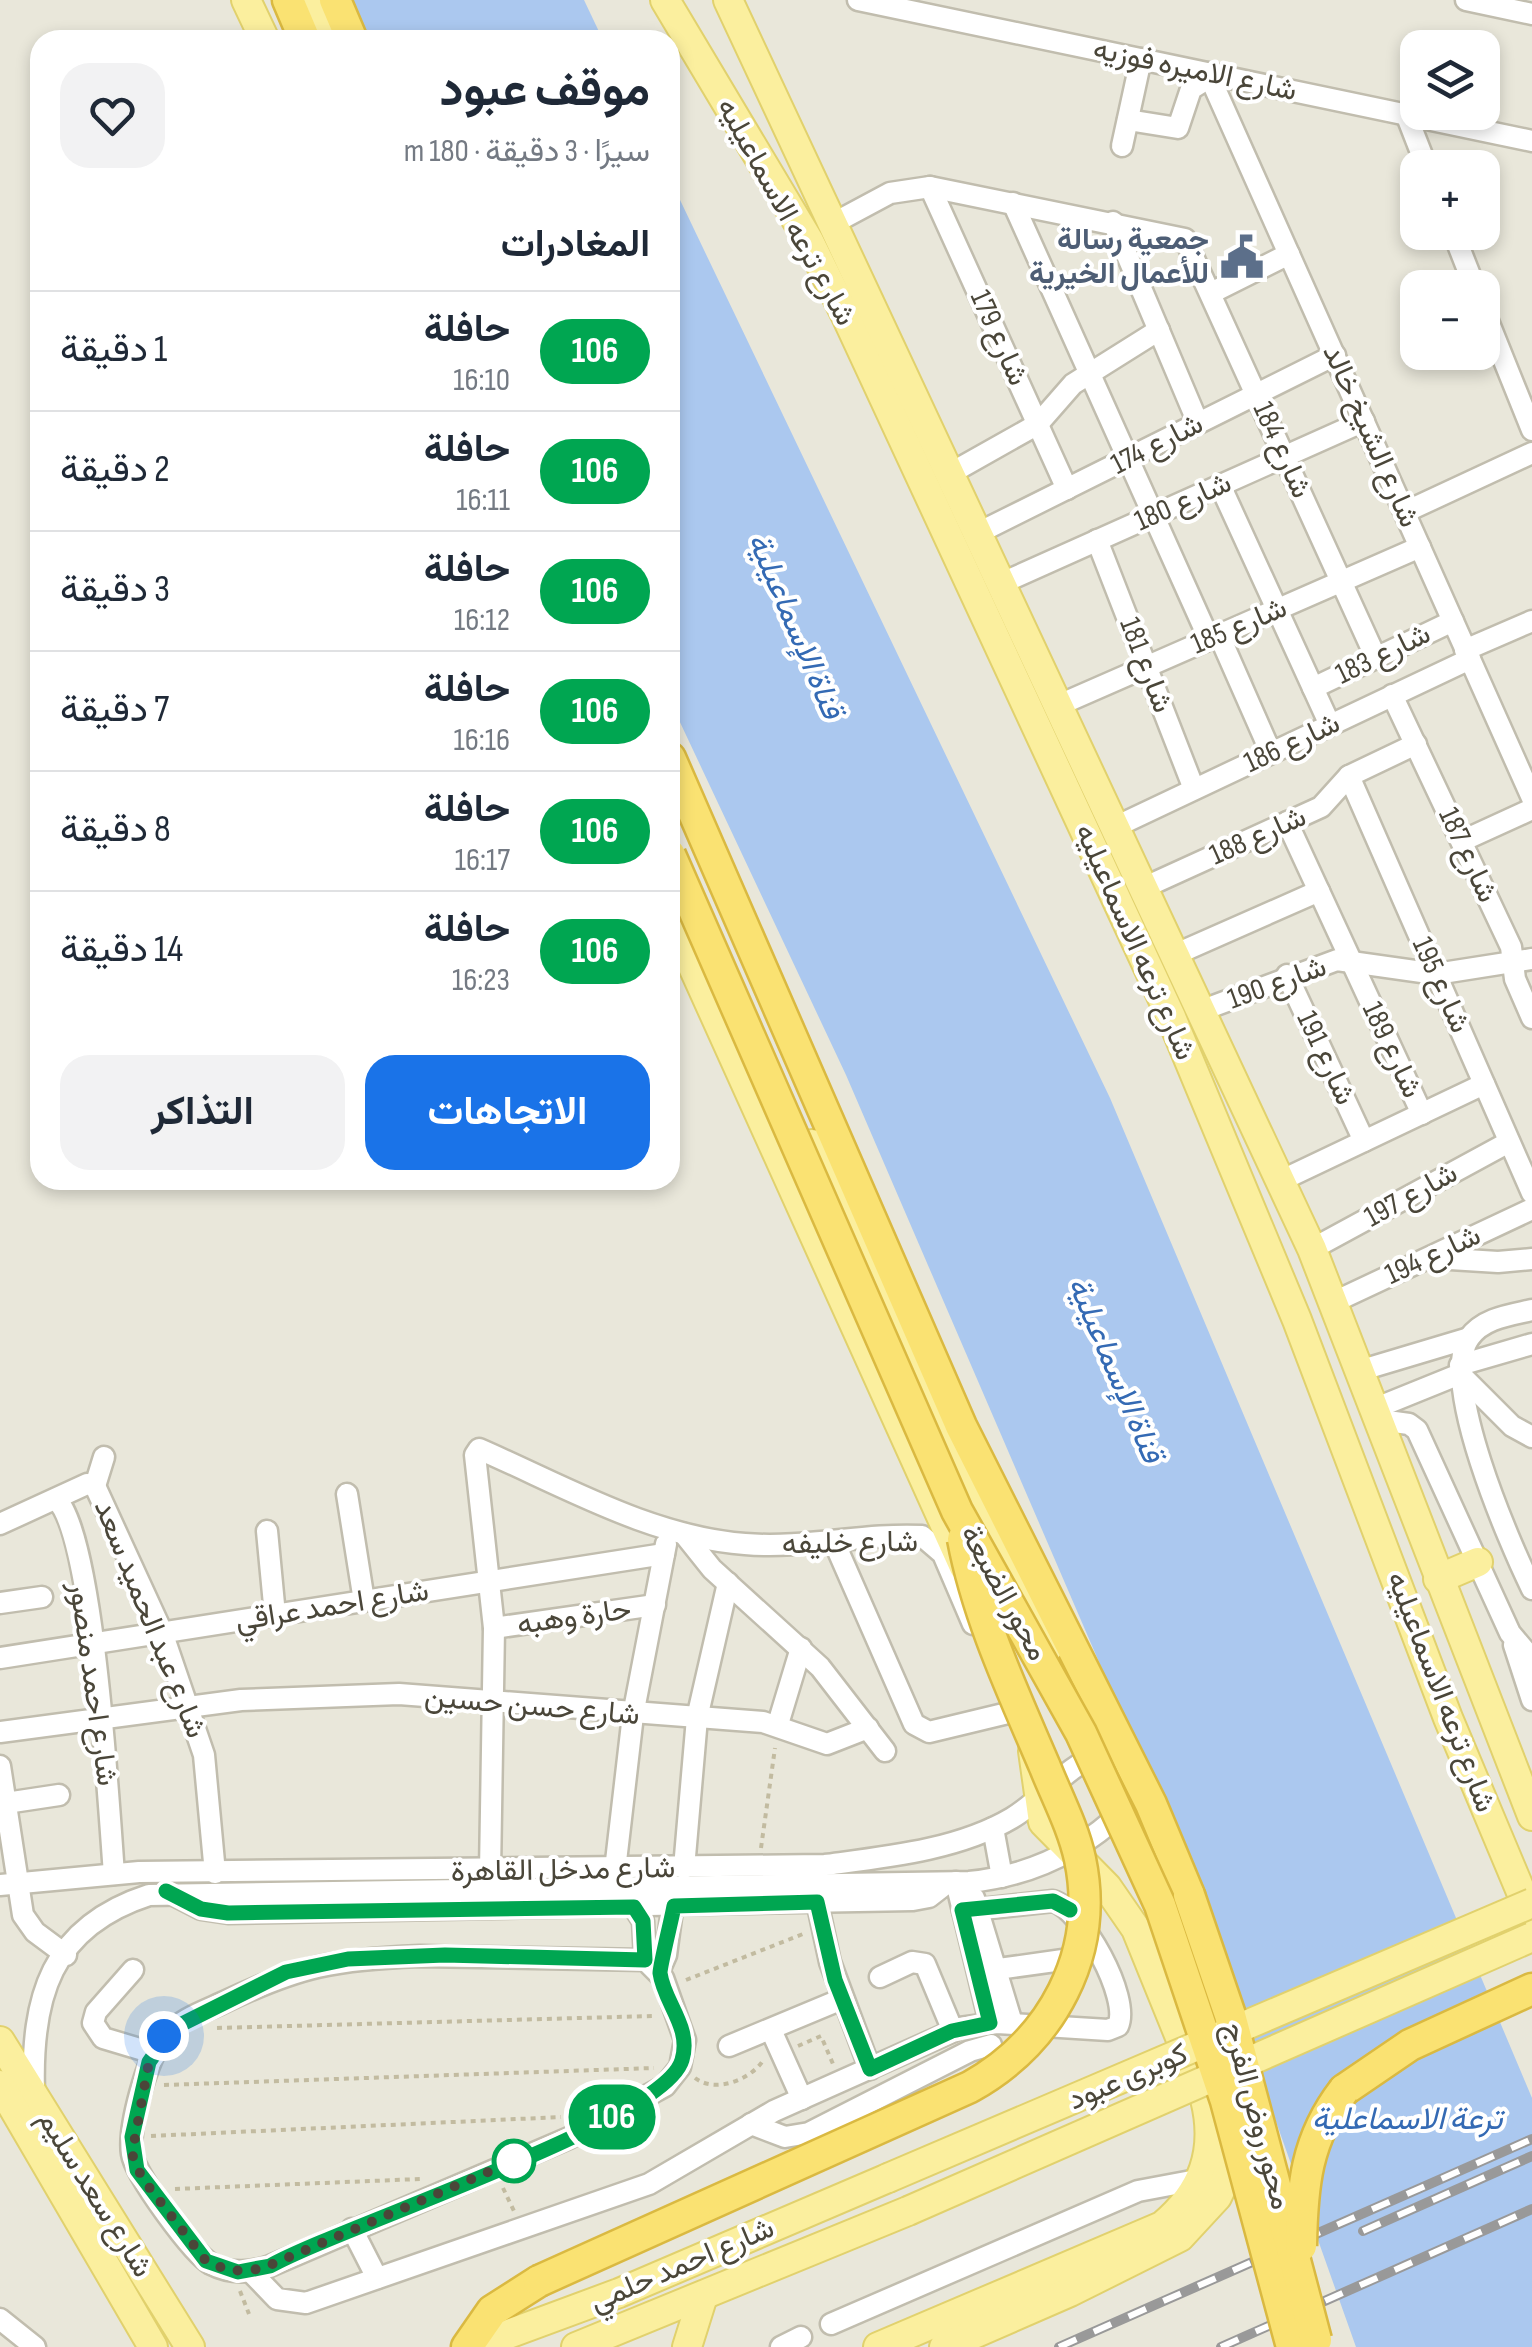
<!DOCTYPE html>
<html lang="ar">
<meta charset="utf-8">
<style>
body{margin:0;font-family:"Sofia Sans Condensed",Vazirmatn,sans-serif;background:#f2f2f3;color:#1f2937;direction:rtl;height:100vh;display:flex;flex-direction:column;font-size:38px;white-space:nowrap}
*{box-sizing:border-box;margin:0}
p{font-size:32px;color:#747a83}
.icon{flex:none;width:55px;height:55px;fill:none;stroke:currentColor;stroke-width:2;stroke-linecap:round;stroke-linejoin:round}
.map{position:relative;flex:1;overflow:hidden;direction:ltr}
.details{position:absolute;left:30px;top:30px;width:650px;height:1160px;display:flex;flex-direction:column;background:#fff;border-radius:30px;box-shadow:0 5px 15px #0003;direction:rtl}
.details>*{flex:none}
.badge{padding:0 20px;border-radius:32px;font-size:35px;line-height:65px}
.controls{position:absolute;left:1400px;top:30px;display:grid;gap:20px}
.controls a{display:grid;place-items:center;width:100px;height:100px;border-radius:20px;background:#fff;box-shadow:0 5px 15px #0003;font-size:50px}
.you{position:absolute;width:50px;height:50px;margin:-25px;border:8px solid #fff;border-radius:50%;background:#1a73e8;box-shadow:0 0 0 15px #1a73e833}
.map>.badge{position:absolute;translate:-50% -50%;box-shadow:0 0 0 5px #fff}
h2{padding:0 30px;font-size:38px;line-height:90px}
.round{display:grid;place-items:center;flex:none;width:105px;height:105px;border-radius:30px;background:#f2f2f3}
.headline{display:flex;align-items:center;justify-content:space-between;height:170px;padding:0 30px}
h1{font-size:48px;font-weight:700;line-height:75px}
.action{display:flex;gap:20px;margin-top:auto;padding:20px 30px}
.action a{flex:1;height:115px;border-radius:30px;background:#1a73e8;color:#fff;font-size:40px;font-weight:700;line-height:115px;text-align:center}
.action a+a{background:#f2f2f3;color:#1f2937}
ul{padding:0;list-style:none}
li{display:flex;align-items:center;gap:30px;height:120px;padding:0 30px;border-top:2px solid #e0e1e3}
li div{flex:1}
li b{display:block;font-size:38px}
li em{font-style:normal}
li .badge{min-width:110px;font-weight:700;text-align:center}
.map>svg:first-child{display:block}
.residential{fill:#e9e7da;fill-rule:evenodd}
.water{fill:#abc8ef}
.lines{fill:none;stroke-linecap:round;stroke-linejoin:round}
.minor-casing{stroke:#c1bdae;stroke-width:25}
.major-casing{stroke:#e1d16d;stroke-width:32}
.highway-casing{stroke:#dab941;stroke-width:35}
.path{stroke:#c2bba0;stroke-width:4;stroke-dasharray:5 5;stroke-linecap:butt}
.minor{stroke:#fff;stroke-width:20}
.major{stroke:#fbef9e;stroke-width:28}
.highway{stroke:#fae272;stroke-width:30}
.rail-casing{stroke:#999;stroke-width:10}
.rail{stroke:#fff;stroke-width:6;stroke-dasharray:19;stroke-linecap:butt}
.major-bridge-casing{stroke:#e1d16d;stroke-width:32;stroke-linecap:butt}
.highway-bridge-casing{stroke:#dab941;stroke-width:35;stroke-linecap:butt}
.major-bridge{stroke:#fbef9e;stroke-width:28}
.highway-bridge{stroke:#fae272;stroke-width:30}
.line-casing{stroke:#fff;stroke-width:22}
.line{stroke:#00a651;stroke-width:15}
.walk{stroke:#4a4639;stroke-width:10;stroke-dasharray:0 18}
.stop-dot{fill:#fff;stroke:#00a651;stroke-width:5}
.labels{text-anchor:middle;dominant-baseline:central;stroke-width:8;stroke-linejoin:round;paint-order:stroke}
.street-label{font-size:30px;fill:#4a4639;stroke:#fff}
.service-label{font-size:30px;font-weight:bold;fill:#4e5e75;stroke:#fff;text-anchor:end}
.water-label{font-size:32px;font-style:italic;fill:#346ab4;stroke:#fff}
</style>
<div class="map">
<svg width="1532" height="2347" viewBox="0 0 1532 2347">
<rect width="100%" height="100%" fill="#f5f4eb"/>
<path class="residential" d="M0,0H1532V2185L1507,2347H0ZM40,40H670V1180H40ZM1418,48H1482V112H1418ZM1418,168H1482V232H1418ZM1418,288H1482V352H1418Z"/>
<g class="water">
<polygon points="340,0 584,0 603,40 358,40"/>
<polygon points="670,179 1110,1098 1532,2098 1532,2347 1356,2347 1177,1843 846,1075 670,701"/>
</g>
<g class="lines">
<g class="minor-casing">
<g id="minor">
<polyline points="858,0 1532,141"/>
<polyline points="1466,0 1532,14"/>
<polyline points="1208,73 1532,798"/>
<polyline points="1406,114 1427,168"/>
<polyline points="1128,120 1178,128 1191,89 1210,77"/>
<polyline points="1122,146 1141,59"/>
<polyline points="930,187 1067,489"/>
<polyline points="1013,203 1209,639"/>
<polyline points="1113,222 1198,423"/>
<polyline points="834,223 890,193 930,187 1185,239 1376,658"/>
<polyline points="1453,232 1475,288"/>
<polyline points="1211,293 1289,254"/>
<polyline points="1482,306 1532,430"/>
<polyline points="951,473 1038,424 1073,384 1159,330"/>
<polyline points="1220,485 1330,725"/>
<polyline points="1405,512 1532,453"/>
<polyline points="978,533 1335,355"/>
<polyline points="1097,540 1194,789"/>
<polyline points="1002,583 1364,421"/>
<polyline points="1219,635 1271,753"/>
<polyline points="1465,650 1532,621"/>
<polyline points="1313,688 1453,621"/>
<polyline points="1392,695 1511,947 1515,979 1532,1018"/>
<polyline points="1059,705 1420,547"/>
<polyline points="1349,776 1532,1193"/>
<polyline points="1287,822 1422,1114"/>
<polyline points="1115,827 1470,659"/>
<polyline points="1462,841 1532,809"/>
<polyline points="1143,888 1321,807 1349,776 1416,744"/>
<polyline points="1174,955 1319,891"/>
<polyline points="1287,975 1364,1141"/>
<polyline points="1200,1011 1337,960 1436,974 1532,959"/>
<polyline points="1280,1181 1484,1084"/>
<polyline points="1312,1249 1509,1142"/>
<polyline points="1434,1258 1498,1262 1532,1259"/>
<polyline points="1334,1302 1532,1209"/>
<path d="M1532,1310C1510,1315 1483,1318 1469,1338C1439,1381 1509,1542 1532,1589"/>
<polyline points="1460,1365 1532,1344"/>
<polyline points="1362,1370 1469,1338"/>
<polyline points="1376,1408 1460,1374 1512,1426 1532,1437"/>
<polyline points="1380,1420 1409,1424 1417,1430 1510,1633 1532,1659"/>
<polyline points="95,1486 162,1632 204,1755 215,1873"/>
<polyline points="95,1486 104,1457"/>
<polyline points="347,1494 364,1601"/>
<path d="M56,1499C94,1534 109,1811 114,1874"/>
<polyline points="0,1524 87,1484 95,1486"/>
<polyline points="267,1531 275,1615"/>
<polyline points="684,1534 712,1569 820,1667 885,1751"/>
<polyline points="835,1544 914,1724 929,1732 1012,1712"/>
<polyline points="0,1603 42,1597"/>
<polyline points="494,1628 655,1605"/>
<polyline points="1514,1645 1532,1700"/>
<polyline points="0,1658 664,1554"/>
<polyline points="778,1724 801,1648"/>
<polyline points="0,1732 241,1700 399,1694 763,1722 827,1744 868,1728"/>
<polyline points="0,1766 23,1915 35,1932 66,1955"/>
<polyline points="6,1803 59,1795"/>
<polyline points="993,1828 1002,1877"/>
<polyline points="684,1868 697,1718 728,1583"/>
<polyline points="615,1870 633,1715 666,1544"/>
<path d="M490,1872L494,1628L475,1455L479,1449C564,1486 651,1537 745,1544C805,1549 863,1533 922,1536L943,1554L973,1624"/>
<polyline points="956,1882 990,2023"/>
<path d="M0,1885L139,1872L825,1865C886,1857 958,1850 1012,1818C1044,1799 1064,1768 1099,1754"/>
<polyline points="168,1892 201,1909 228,1913 913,1900 929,1897 947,1883"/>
<polyline points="815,1892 830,1962 870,2069"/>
<polyline points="974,1898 1012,2023"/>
<polyline points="634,1907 643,1921 645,1960"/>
<path d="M420,1956L645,1960L663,1978L685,2040L680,2067L665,2086L569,2138L270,2266C250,2273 230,2274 211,2264C193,2254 135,2175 132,2154C128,2128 147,2057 164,2038C179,2020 202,2012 222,2003C302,1965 333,1960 420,1956Z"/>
<polyline points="133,1970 96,2012 93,2023 103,2038 153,2053"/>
<polyline points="659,1971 666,1955 674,1895"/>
<polyline points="984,1971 1084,1957"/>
<polyline points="880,1977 912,1962 925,1964 953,2031"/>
<polyline points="771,2030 802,2099"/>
<polyline points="729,2046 842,1999"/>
<path d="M34,2092C31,1998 50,1927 149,1895L969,1882C1029,1876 1081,1852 1124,1810"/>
<polyline points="751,2124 785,2137 809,2133 970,2051 991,2045"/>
<polyline points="352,2229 377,2278"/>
<path d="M251,2272L277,2299L306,2303L649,2184L774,2111L960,2028L997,2023L1108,2030L1118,2026C1131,1998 1082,1909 1053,1901L963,1911"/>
<polyline points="0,2319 35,2347"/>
<polyline points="831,2324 1138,2191 1202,2179"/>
<polyline points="781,2347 801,2337"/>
</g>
</g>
<g class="major-casing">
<g id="major">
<polyline points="246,0 265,40"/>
<polyline points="318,0 335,40"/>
<polyline points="665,0 809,241 846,316 1171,1017 1297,1320 1448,1718 1532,1918"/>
<polyline points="728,0 1312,1249 1532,1816"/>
<polyline points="670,916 964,1567"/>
<polyline points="812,1144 1048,1648"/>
<polyline points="1438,1579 1478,1562"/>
<polyline points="0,2041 190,2347"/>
<polyline points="0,2085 153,2347"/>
<polyline points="473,2347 619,2293 888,2178"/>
<polyline points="576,2347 908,2211"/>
<polyline points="687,2347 703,2296"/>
<path d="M878,2347L1162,2226C1203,2192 1218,2151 1205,2099L1136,1929L1107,1887L1043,1822L1033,1751"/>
<polyline points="944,2347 1070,2292 1180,2237 1217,2197 1229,2172 1237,2138"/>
</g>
</g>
<g class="highway-casing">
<g id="highway">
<polyline points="288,0 305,40"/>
<polyline points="335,0 352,40"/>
<polyline points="670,758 961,1426 1151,1804 1189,1895"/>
<polyline points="1344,2090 1410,2045 1532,1989"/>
<polyline points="467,2347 492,2311 539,2281"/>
</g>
</g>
<g class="path">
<polyline points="761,1848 775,1748"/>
<polyline points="686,1980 803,1934"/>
<polyline points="217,2028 653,2016"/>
<polyline points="798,2046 821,2036 833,2064"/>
<path d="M695,2078C716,2094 750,2079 762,2062"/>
<polyline points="164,2085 654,2068"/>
<polyline points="151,2136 561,2117"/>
<polyline points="503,2188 514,2211"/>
<polyline points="175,2189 420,2179"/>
<polyline points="240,2291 249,2314"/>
</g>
<use href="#minor" class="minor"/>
<use href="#major" class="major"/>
<use href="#highway" class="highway"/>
<g class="rail-casing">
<g id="rail">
<polyline points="1363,2231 1532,2156"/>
<polyline points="1059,2347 1532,2139"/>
<polyline points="1221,2347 1532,2209"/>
</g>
</g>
<use href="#rail" class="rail"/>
<g class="major-bridge-casing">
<g id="major-bridge">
<polyline points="888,2178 1532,1903"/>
<polyline points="908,2211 1532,1937"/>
</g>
</g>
<g class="highway-bridge-casing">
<g id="highway-bridge">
<polyline points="670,855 957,1511 1081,1733 1160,1905 1226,2101 1292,2347"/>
<polyline points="1189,1895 1230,2015 1316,2340"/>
<path d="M1301,2246C1302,2186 1306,2139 1344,2090"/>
<path d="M539,2281L970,2087C1052,2041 1100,1954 1080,1859C1073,1827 1057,1797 1045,1767C1013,1692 978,1618 963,1539"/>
</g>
</g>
<use href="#major-bridge" class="major-bridge"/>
<use href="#highway-bridge" class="highway-bridge"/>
</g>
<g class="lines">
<g class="line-casing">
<path id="line" d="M166,1891L201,1909L228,1913L634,1907L643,1921L645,1960L445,1955L348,1959L286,1972L172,2029L149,2062L132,2137L137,2170L206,2261L238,2272L270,2266C341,2226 664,2122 682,2060C692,2027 664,2003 660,1973C660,1965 672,1918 674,1906L817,1902L835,1980L870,2069L952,2031L990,2023L962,1910L1053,1901L1070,1910"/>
</g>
<use href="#line" class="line"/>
<polyline class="walk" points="164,2036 149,2062 132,2154 142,2178 206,2261 230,2271 261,2269 514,2161"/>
</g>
<defs>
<g id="civic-bare" transform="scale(3.45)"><path d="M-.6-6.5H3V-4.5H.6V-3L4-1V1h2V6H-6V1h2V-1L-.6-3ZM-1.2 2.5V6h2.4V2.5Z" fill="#5c6f8a" stroke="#fff" stroke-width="2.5" paint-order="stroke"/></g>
</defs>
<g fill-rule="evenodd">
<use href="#civic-bare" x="1242" y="257"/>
</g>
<circle class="stop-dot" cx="514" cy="2161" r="20"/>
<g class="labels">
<g class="street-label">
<text transform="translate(1195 70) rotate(12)">شارع الاميره فوزيه</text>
<text transform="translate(786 212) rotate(61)">شارع ترعه الاسماعيليه</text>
<text transform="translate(999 338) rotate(66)">شارع 179</text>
<text transform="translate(1371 436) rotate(66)">شارع الشيخ خالد</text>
<text transform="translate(1157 444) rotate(-27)">شارع 174</text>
<text transform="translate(1282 450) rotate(66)">شارع 184</text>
<text transform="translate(1183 502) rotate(-24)">شارع 180</text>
<text transform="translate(1239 626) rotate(-23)">شارع 185</text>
<text transform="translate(1383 654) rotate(-26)">شارع 183</text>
<text transform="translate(1146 665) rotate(69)">شارع 181</text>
<text transform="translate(1292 743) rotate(-25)">شارع 186</text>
<text transform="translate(1258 836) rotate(-24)">شارع 188</text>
<text transform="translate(1468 855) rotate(65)">شارع 187</text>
<text transform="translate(1135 942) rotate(66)">شارع ترعه الاسماعيليه</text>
<text transform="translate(1277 983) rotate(-20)">شارع 190</text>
<text transform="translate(1441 985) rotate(66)">شارع 195</text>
<text transform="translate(1392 1050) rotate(65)">شارع 189</text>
<text transform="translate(1326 1058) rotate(65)">شارع 191</text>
<text transform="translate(1411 1195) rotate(-29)">شارع 197</text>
<text transform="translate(1433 1255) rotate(-25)">شارع 194</text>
<text transform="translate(850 1543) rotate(-1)">شارع خليفه</text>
<text transform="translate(1004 1593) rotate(61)">محور الضبعة</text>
<text transform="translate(332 1606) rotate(-9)">شارع احمد عراقي</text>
<text transform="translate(574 1617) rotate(-8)">حارة وهبه</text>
<text transform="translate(150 1619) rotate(68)">شارع عبد الحميد سعد</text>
<text transform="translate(93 1684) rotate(82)">شارع احمد منصور</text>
<text transform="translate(1441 1692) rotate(69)">شارع ترعه الاسماعيليه</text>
<text transform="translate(532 1706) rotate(5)">شارع حسن حسين</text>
<text transform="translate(563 1870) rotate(-1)">شارع مدخل القاهرة</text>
<text transform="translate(1128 2077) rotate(-23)">كوبرى عبود</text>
<text transform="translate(1257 2116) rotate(75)">محور روض الفرج</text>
<text transform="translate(95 2194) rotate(58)">شارع سعد سليم</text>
<text transform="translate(682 2265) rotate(-23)">شارع احمد حلمي</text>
</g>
<g class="service-label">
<text x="1209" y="240">جمعية رسالة<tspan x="1209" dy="34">للأعمال الخيرية</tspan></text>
</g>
<g class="water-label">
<text transform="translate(795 626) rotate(67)">قناة الإسماعيلية</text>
<text transform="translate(1115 1370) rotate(67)">قناة الإسماعيلية</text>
<text x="1407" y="2119">ترعة الاسماعلية</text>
</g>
</g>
</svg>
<div class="controls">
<a><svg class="icon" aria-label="layers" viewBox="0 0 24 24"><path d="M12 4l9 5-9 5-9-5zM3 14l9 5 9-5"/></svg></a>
<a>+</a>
<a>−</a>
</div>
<div class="you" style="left:164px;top:2036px"></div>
<b class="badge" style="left:612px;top:2117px;background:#00a651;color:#fff">106</b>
<section class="details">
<div class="headline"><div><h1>موقف عبود</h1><p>سيرًا · 3 دقيقة · 180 m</p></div><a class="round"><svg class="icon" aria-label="heart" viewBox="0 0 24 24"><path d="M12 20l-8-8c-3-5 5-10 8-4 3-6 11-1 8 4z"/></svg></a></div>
<h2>المغادرات</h2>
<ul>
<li><span class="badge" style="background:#00a651;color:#fff">106</span><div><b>حافلة</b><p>16:10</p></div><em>1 دقيقة</em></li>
<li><span class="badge" style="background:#00a651;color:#fff">106</span><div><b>حافلة</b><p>16:11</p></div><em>2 دقيقة</em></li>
<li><span class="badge" style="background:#00a651;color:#fff">106</span><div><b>حافلة</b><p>16:12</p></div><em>3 دقيقة</em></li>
<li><span class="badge" style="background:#00a651;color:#fff">106</span><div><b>حافلة</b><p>16:16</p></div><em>7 دقيقة</em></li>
<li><span class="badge" style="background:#00a651;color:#fff">106</span><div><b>حافلة</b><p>16:17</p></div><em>8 دقيقة</em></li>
<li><span class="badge" style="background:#00a651;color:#fff">106</span><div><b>حافلة</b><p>16:23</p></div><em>14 دقيقة</em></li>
</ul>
<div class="action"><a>الاتجاهات</a><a>التذاكر</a></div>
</section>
</div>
